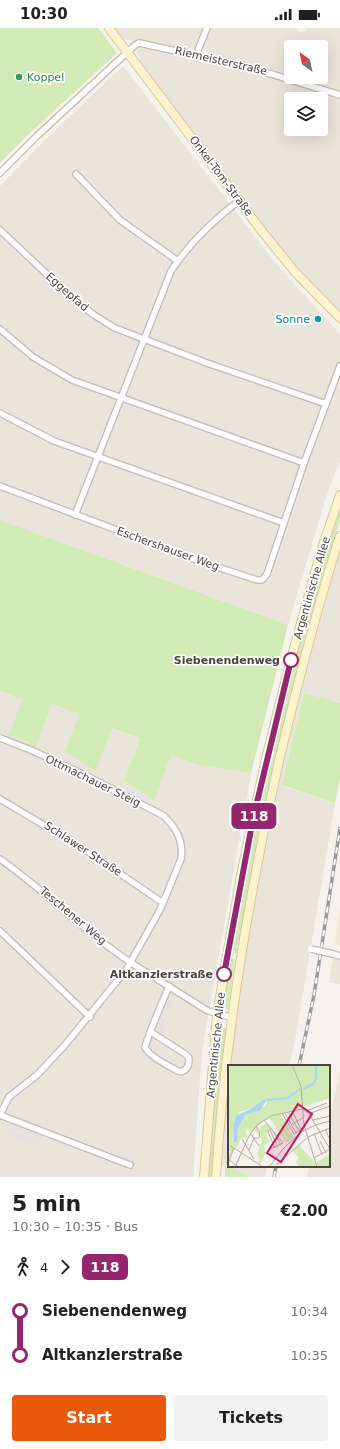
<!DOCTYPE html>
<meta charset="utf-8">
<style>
body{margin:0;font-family:"DejaVu Sans",sans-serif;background:#f2f2f2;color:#202124;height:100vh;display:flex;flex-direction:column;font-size:15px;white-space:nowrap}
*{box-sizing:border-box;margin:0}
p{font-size:13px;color:#757577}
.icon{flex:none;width:22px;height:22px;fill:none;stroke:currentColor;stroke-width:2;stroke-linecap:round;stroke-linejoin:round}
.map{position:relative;height:1149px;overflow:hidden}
.drawer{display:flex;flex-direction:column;background:#fff;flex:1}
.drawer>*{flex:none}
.badge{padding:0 8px;border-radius:6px;font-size:14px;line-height:26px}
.needle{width:26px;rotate:327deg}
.tools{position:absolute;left:284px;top:12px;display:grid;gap:8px}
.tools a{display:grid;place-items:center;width:44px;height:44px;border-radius:4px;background:#fff;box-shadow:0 4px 16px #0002;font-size:20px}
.map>.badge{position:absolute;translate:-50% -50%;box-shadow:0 0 0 2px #fff}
.legs{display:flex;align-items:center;gap:6px;height:44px;padding:0 12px;font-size:13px}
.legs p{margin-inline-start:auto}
.head{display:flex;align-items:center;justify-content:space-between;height:68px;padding:0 12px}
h1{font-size:22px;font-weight:700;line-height:30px}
.cta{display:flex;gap:8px;margin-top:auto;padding:8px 12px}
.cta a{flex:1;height:46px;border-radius:4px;background:#ea580c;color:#fff;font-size:16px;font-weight:700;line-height:46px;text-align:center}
.cta a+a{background:#f2f2f2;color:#202124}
ul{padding:0 12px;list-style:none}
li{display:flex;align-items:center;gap:14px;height:44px;font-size:15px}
li i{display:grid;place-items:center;width:6px;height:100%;margin:0 5px;background:currentColor}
li i::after{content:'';width:10px;height:10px;margin:-5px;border:3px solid;border-radius:50%;background:#fff}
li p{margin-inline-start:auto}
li:first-child i{background:linear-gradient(#0000 50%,currentColor 0)}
li:last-child i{background:linear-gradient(currentColor 50%,#0000 0)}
.status{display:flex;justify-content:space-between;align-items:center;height:28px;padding:0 20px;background:#fff;direction:ltr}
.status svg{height:11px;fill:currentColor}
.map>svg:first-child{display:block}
.residential{fill:#eae5da;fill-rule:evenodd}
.education{fill:#efe8d6}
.green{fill:#d2eab5}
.parking{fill:#e5e3e0}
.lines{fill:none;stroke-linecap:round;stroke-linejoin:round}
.street-tunnel{stroke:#d4d0c8;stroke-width:5.5;stroke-dasharray:5.5 3;stroke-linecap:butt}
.street-casing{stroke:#c2bbae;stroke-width:8}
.secondary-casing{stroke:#d6c79b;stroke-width:10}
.street{stroke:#fff;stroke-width:5.5}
.secondary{stroke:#fff3cd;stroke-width:8}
.rail-casing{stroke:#9a9a9a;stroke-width:3.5}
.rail{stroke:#fff;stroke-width:2;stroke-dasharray:6;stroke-linecap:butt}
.street-bridge-casing{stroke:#c2bbae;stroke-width:8;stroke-linecap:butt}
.street-bridge{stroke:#fff;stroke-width:5.5}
.line-1-casing{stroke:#fff;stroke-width:9}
.line-1{stroke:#95276e;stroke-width:6}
.leisure-dot{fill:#2e9e5b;stroke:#fff;stroke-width:1.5}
.culture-dot{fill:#0f9aa8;stroke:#fff;stroke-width:1.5}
.stop-1-dot{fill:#fff;stroke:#95276e;stroke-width:2}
.labels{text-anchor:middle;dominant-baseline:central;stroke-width:3.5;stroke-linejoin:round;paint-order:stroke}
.street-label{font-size:11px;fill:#4b4439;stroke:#fff}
.leisure-label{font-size:11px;fill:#27864d;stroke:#fff;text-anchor:start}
.culture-label{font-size:11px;fill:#0d838f;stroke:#fff;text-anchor:end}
.stop-label{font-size:11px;font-weight:bold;fill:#4b4439;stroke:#fff;text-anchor:end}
.inset-river{fill:none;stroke:#a9d4f2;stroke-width:2}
.inset-road{fill:none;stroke:#b2ada4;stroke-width:1}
.view{fill:#c2185b;fill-opacity:0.15;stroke:#c2185b;stroke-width:2}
.inset-edge{fill:none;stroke:#4b4439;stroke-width:2}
</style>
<div class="status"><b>10:30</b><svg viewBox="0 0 49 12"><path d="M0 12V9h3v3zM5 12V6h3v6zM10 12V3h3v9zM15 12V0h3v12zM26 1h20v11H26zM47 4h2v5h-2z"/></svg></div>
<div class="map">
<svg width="340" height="1149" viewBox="0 0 340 1149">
<rect width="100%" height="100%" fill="#f6f3ec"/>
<g class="residential">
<polygon points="115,0 203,0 197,18 193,20 189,20 188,22 139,12 133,14 131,12 125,12"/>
<polygon points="209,0 297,0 297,3 305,5 307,0 340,0 340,63 299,49 321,49 321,19 291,19 291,47 208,26 209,24 204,22 203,17"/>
<path d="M142,20L258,45L340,71V285L303,246L271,208L177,84L140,34V29L136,22ZM291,71H321V101H291Z"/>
<polygon points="123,38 277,237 340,306 340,433 327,466 288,597 0,492 0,158 48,109"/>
<polygon points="340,522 340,675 304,666 282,758 335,775 295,1013 289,1038 230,1038 242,942 257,854 280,746 316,601"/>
<polygon points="0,663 22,671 35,721 52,676 79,686 96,742 112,700 140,710 124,753 154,771 171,726 199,737 251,745 202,1023 193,1149 0,1149"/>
<polygon points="333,929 340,930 340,956 329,954"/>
<polygon points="340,1042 340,1149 306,1149 310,1139 307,1138 329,1138 329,1093"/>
<polygon points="229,1053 229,1138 267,1138 265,1149 253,1149 222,1137"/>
</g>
<polygon class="education" points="340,881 340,917 335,916"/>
<g class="green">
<polygon points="0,0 98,0 117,25 33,102 0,135"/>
<polygon points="340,479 340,493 308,600 304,599"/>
<polygon points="0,492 288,597 251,745 199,737 171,727 154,772 124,753 140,710 112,700 96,743 65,724 79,686 52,676 35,721 8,711 22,671 0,663"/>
<polygon points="302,606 306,607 263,781 236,926 231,925 259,780"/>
<polygon points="304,665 340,675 340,750 335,775 282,757"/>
<polygon points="231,930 235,931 228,981 223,979"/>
<polygon points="220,1000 226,1000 212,1149 207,1149"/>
<polygon points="225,1138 253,1149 225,1149"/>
</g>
<g class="parking">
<polygon points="11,707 29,714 28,718 10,711"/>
<polygon points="67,732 84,740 84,745 65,735"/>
<polygon points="123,759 142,769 142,774 123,764"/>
<polygon points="41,788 60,799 56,802 39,791"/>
<polygon points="89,822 95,822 112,832 109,834 110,836"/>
<polygon points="81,887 102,903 98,907 78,891"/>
<polygon points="15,921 32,937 28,939 16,927"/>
<polygon points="169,968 174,973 167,989 161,987"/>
<polygon points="160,989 165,992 161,1003 156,998"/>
<polygon points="10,1093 41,1104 43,1111 14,1100"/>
<polygon points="11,1101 39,1112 42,1119 1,1104 5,1102 13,1105"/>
<polygon points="119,1126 123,1126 134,1130 133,1134 118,1129"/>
</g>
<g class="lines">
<polyline class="street-tunnel" points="146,944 157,951"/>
<g class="street-casing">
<g id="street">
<polyline points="196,27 207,0"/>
<polyline points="0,145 38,107 134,18 139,15 245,38 340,67"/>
<polyline points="76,146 120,192 178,233"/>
<polyline points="0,202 69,267 94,287 115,300 207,335 326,376"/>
<polyline points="0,301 33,329 72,352 304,435"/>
<polyline points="0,385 54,413 284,495"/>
<polyline points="0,458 199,533 257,552 262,552 267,546 304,435 340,338"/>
<path d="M75,487L171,243C190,214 212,193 240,172"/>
<path d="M0,710L31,722L87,748L164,788C176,800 184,813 181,831L160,882L126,942L65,1017L37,1047L9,1069L0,1087"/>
<polyline points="0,771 87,823 163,875"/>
<path d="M0,831C50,866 93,913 146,944"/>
<polyline points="0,903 90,989"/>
<polyline points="333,926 340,928"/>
<polyline points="157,951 208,983 231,989"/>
<path d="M151,1004L185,1026L189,1030C189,1037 188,1042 180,1044C172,1040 148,1028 145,1019C151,999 161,978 169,958"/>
<polyline points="0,1087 130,1137"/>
</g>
</g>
<g class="secondary-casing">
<g id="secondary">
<polyline points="109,0 261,202 295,244 340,290"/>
<polyline points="204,1149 217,987 241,847 265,735 291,631 321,523 340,467"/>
<path d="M216,1149C225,1009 248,870 279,733C297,658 316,582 340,508"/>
</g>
</g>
<use href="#street" class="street"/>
<use href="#secondary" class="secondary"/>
<g class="rail-casing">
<g id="rail">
<polyline points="299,1038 314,967 340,800"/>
<polyline points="274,1149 276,1138"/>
</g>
</g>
<use href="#rail" class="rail"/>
<g class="street-bridge-casing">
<polyline id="street-bridge" points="311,921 333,926"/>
</g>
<use href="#street-bridge" class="street-bridge"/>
</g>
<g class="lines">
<g class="line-1-casing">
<polyline id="line-1" points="224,946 253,791 291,632"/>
</g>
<use href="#line-1" class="line-1"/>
</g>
<circle class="leisure-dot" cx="19" cy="49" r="4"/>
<circle class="culture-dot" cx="318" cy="291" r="4"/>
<g class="stop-1-dot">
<circle cx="291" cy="632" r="7"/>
<circle cx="224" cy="946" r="7"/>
</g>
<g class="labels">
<g class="street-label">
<text transform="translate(221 33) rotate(13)">Riemeisterstraße</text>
<text transform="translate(221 148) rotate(53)">Onkel-Tom-Straße</text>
<text transform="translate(67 264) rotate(41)">Eggepfad</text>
<text transform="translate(168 521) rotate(20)">Eschershauser Weg</text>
<text transform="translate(312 560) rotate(-74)">Argentinische Allee</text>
<text transform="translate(93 753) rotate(26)">Ottmachauer Steig</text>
<text transform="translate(83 821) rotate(33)">Schlawer Straße</text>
<text transform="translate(73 888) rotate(40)">Teschener Weg</text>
<text transform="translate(216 1017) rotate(-84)">Argentinische Allee</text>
</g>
<g class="leisure-label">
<text x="27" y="49">Koppel</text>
</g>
<g class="culture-label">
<text x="310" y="291">Sonne</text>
</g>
<g class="stop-label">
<text x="280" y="632">Siebenendenweg</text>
<text x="213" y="946">Altkanzlerstraße</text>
</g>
</g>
<g transform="translate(228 1037)">
<rect width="102" height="102" fill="#f6f3ec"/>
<path d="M0,0H102V33L37,54L22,68L20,64L17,66L20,72L13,73L9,83L6,82L0,97L2,85L0,87ZM35,35L39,36L37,41L17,50L10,63L8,78H6L5,60L11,47L23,44ZM52,49L66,72L60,77L55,76L56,73L51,69L52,68L41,52ZM38,58L43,63L38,70L42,77L36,81L38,88L32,99L29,97L32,95L29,88L32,82L30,79H33L34,74L26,64L30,63L33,74L32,62ZM71,80L88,99L89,102H71L68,97L71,93L65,86ZM102,89V101L90,102L88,97Z" fill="#d2eab5" fill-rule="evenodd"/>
<path d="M35,35H39L32,45L17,50L10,63L9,77L6,78L5,60L9,50L23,44Z" fill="#a9d4f2"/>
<path class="inset-river" d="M75,24L85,19L88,14V0M39,35L60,33L72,24"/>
<path class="inset-road" d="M64,0L73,21L76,60L89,102M64,46L73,64M78,46L99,38M60,47L71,66M54,48L66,69L75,63M57,48L68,68M83,48L102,41M36,55L55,78L40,85M85,55L102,51M64,59L75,53M43,63L40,67L47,83M97,64L102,75M42,65L50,82M45,66L53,80M22,68L31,81M86,68L94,90M14,74L26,94M92,76L98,88M3,81L35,102M21,85L26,73H31L32,67L28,61M86,93L102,84M1,95L11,102M0,98L6,83M48,100L80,72L102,63M7,102L21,71L29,60L43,51L69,45L75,44L81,49L102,84M41,102L55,84L73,67L87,60L102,56"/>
<path class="view" d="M70,39L84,49L53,97L39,88Z"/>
<rect width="102" height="102" class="inset-edge"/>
</g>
</svg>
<div class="tools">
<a><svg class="needle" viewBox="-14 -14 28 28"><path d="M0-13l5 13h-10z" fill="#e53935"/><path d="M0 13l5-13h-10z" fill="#757577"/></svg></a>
<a><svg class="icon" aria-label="layers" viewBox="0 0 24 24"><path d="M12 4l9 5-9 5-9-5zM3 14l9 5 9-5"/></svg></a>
</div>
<b class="badge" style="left:254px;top:788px;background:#95276e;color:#fff">118</b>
</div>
<section class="drawer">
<div class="head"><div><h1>5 min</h1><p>10:30 – 10:35 · Bus</p></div><b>€2.00</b></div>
<div class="legs"><svg class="icon" aria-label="walk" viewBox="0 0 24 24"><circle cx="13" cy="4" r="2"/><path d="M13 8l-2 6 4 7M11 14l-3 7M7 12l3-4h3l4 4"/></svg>4<svg class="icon" aria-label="forward" viewBox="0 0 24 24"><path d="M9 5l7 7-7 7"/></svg><b class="badge" style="background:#95276e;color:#fff">118</b></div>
<ul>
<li><i style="color:#95276e"></i><b>Siebenendenweg</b><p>10:34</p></li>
<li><i style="color:#95276e"></i><b>Altkanzlerstraße</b><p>10:35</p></li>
</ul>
<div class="cta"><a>Start</a><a>Tickets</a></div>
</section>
